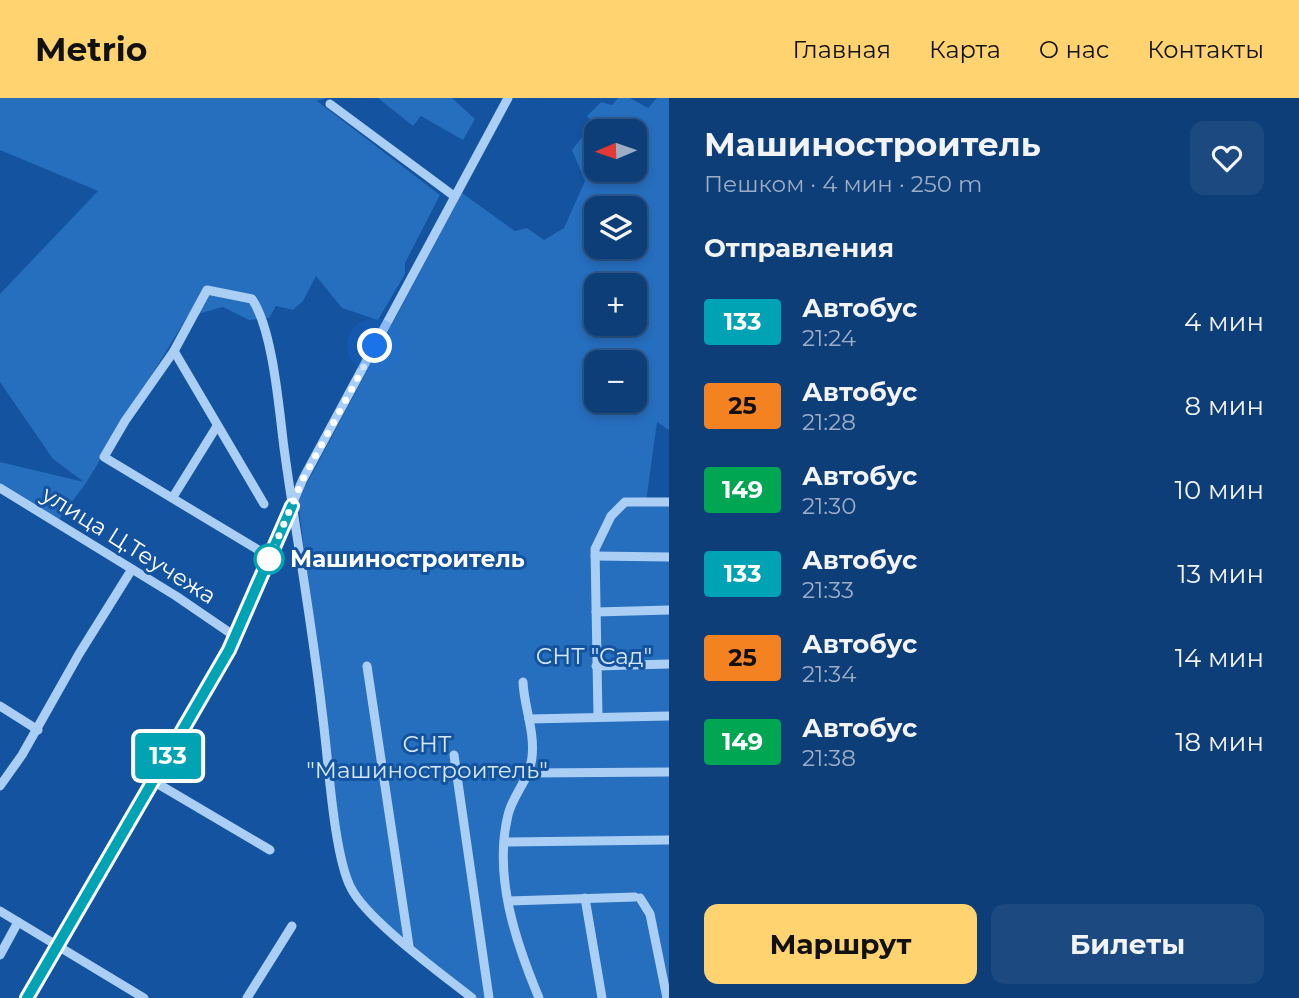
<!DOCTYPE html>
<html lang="ru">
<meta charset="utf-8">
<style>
body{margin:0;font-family:Montserrat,sans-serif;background:#1c4980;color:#f1f3f6;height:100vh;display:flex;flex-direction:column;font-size:26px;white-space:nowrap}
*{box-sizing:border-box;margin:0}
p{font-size:23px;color:#9baec6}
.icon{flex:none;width:38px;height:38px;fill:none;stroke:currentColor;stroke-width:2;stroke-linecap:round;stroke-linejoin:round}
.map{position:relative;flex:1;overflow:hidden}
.panel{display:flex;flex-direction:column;background:#0e3e78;width:630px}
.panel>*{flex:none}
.badge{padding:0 14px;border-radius:5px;font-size:24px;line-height:46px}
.needle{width:46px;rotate:268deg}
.tools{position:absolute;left:584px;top:21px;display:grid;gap:14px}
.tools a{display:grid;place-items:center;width:63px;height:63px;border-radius:14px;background:#0e3e78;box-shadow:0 4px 10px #0003,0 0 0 2px #2e578a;font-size:35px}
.you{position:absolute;width:35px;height:35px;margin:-18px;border:5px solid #fff;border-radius:50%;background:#1a73e8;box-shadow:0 0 0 10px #1a73e833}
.map>.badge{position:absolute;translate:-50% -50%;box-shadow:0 0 0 4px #fff}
h2{padding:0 35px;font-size:26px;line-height:63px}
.round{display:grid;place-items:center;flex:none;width:74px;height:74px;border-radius:14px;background:#1c4980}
.headline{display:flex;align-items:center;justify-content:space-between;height:119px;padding:0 35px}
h1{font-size:33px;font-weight:700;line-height:52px}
.primary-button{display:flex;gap:14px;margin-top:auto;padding:14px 35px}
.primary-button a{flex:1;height:80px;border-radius:14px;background:#ffd36f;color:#111;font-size:28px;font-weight:700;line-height:80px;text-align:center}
.primary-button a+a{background:#1c4980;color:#f1f3f6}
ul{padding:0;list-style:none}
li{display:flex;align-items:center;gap:21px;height:84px;padding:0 35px}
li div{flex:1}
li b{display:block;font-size:26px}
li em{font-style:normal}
li .badge{min-width:77px;font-weight:700;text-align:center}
header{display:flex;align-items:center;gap:42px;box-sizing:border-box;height:98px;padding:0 35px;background:#ffd36f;color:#111}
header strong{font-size:33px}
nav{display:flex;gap:38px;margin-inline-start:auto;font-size:24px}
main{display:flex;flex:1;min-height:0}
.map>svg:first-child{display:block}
.green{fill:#266ebe;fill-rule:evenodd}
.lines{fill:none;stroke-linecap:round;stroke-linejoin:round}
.minor{stroke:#abcef4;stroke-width:9}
.line-casing{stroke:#fff;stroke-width:16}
.line{stroke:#00a3b4;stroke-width:10}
.walk{stroke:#fff;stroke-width:7;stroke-dasharray:0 12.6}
.stop-dot{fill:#fff;stroke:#00a3b4;stroke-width:3.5}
.labels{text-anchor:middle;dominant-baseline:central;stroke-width:6;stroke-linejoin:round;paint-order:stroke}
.street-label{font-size:23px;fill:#fff;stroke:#1353a0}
.stop-label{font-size:23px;font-weight:bold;fill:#fff;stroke:#1353a0;text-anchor:start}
.park-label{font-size:23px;fill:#d4e8fe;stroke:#1353a0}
</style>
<header>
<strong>Metrio</strong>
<nav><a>Главная</a><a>Карта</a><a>О нас</a><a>Контакты</a></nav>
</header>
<main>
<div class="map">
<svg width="669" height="900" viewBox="0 0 669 900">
<rect width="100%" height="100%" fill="#1353a0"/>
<g class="green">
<polygon points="0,0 327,0 317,3 440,97 405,165 405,176 378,222 342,210 316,178 303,203 293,212 276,208 269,220 249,222 223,209 187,219 86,385 57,424 0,390 0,364 84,384 53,361 0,284 0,196 98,93 0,52"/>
<polygon points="378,0 452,0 475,21 463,42 421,18 413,28"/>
<path d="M618,0H630L648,10L657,0H669V332L657,324L646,404H669V900H472L362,806L343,767L298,402L462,95L515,133L527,130L544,142L564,130L585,83L572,52L593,25L587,18L601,4L612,7ZM597,33H635V72H597ZM597,110H635V149H597ZM597,187H635V226H597ZM597,264H635V303H597Z"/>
</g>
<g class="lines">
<g class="minor">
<polyline points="330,6 454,98"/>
<polyline points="174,253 264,406"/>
<polyline points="0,390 176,498 236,539"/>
<polyline points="173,399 217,328"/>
<polyline points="595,458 669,459"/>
<path d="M270,459L104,359L125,323L174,253L207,192L252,201C273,232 279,311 284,350C296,438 312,525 322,613C328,655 333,756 351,790C367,822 442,876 472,900"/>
<polyline points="596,514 669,512"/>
<polyline points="367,568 409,848"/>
<polyline points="596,568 669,566"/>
<path d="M523,584C524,609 535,633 532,659C530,681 513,696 508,717C493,778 516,845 539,900"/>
<polyline points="0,608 38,632"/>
<polyline points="598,619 595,451 611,418 625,404 669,404"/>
<polyline points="529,621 669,618"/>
<polyline points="454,657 489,900"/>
<polyline points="530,675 669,674"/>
<polyline points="153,683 270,752"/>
<polyline points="0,688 22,657 79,556 132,471"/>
<polyline points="505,744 669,742"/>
<polyline points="585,800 602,900"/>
<polyline points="640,800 650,816 667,900"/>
<polyline points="509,803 635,799"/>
<polyline points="0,813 144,900"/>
<polyline points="0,857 18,824"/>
<polyline points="27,900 229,553 303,381 508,0"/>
<polyline points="247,900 292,828"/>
</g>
</g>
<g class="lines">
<g class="line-casing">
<polyline id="line" points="27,900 229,552 292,408"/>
</g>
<use href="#line" class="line"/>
<polyline class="walk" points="269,461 303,381 375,248"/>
</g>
<circle class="stop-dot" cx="269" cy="461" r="14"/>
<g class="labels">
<g class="street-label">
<text transform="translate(129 447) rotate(32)">улица Ц.Теучежа</text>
</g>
<g class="stop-label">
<text x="290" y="461">Машиностроитель</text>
</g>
<g class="park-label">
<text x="594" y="558">СНТ "Сад"</text>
<text x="427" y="646">СНТ<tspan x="427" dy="26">"Машиностроитель"</tspan></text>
</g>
</g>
</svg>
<div class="tools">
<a><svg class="needle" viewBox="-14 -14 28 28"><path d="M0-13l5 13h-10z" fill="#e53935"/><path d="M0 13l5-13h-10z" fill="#9baec6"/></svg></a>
<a><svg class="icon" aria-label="layers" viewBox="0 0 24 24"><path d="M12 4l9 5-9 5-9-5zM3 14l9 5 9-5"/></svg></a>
<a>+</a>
<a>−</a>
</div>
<div class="you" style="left:375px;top:248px"></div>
<b class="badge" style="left:168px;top:658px;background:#00a3b4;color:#fff">133</b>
</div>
<section class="panel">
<div class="headline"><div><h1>Машиностроитель</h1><p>Пешком · 4 мин · 250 m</p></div><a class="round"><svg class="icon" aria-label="heart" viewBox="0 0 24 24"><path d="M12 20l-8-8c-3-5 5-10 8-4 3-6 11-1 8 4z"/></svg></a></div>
<h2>Отправления</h2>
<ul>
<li><span class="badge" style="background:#00a3b4;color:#fff">133</span><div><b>Автобус</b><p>21:24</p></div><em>4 мин</em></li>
<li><span class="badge" style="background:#f58220;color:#111">25</span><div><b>Автобус</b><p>21:28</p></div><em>8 мин</em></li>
<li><span class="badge" style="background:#00a651;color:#fff">149</span><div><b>Автобус</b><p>21:30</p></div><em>10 мин</em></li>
<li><span class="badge" style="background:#00a3b4;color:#fff">133</span><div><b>Автобус</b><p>21:33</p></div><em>13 мин</em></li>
<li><span class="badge" style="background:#f58220;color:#111">25</span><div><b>Автобус</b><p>21:34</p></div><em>14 мин</em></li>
<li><span class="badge" style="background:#00a651;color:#fff">149</span><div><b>Автобус</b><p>21:38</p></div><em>18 мин</em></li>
</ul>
<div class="primary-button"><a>Маршрут</a><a>Билеты</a></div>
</section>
</main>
